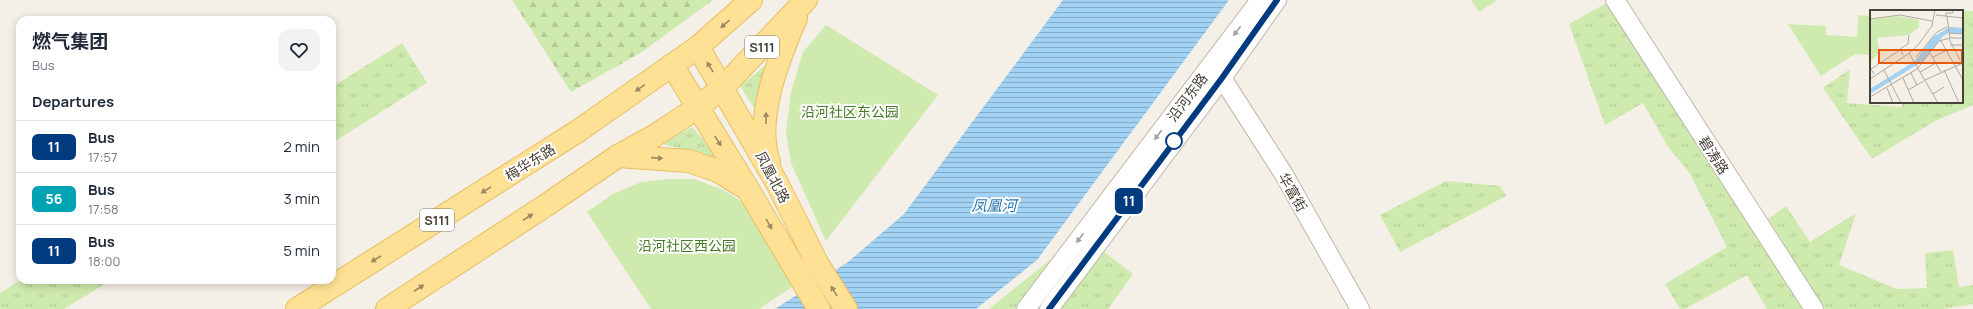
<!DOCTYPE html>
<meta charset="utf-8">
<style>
body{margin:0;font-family:Manrope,"Noto Sans SC",sans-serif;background:#f2f2f3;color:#1f2937;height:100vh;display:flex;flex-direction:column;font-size:15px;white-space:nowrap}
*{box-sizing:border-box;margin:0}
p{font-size:13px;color:#747a83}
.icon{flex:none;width:22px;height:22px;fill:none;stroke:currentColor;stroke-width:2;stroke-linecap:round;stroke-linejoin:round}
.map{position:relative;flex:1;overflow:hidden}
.details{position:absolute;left:16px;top:16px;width:320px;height:268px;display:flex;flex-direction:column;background:#fff;border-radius:12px;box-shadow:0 2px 10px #0003}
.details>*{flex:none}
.badge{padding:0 8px;border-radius:6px;font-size:14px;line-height:26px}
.map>.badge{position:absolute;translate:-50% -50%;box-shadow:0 0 0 2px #fff}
h2{padding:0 16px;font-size:15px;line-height:36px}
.round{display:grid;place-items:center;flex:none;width:42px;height:42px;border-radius:12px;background:#f2f2f3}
.overview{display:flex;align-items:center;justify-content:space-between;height:68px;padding:0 16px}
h1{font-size:19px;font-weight:700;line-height:30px}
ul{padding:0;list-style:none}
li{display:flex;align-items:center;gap:12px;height:52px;padding:0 16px;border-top:1px solid #e0e1e3}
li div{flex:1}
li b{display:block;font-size:15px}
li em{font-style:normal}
li .badge{min-width:44px;font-weight:700;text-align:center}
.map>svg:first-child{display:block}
.grass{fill:url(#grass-tufts)}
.forest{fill:url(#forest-firs)}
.green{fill:#cfeaae}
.water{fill:url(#water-rules)}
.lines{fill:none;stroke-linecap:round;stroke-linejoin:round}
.minor-casing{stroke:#c0b8a9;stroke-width:20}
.major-casing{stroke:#e8bf61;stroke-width:24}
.minor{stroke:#fff;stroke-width:18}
.major{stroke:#ffe195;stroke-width:22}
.oneway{fill:#9a8961}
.oneway2{fill:#a4a09a}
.line-casing{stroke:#fff;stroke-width:9}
.line{stroke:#003b80;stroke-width:6}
.stop-dot{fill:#fff;stroke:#003b80;stroke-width:2}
.labels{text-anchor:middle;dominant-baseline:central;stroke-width:4;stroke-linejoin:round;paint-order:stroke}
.shield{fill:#fff;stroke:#7f7a72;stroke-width:1}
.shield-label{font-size:13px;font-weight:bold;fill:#484136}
.street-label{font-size:14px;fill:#484136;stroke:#fff}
.park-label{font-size:14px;fill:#477c26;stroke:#fff}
.water-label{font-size:15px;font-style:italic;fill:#2977b0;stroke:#fff}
.inset-road{fill:none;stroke:#afaaa0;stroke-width:1}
.view{fill:#e8590c;fill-opacity:0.15;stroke:#e8590c;stroke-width:2}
.inset-edge{fill:none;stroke:#484136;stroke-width:2}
</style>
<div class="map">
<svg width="1973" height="309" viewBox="0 0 1973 309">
<defs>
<pattern id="grass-tufts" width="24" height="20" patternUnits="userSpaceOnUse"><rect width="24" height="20" fill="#cfeaae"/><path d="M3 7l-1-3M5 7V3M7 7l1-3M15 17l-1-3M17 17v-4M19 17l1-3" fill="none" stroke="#b3ca96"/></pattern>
<pattern id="forest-firs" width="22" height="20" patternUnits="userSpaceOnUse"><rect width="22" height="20" fill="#cfeaae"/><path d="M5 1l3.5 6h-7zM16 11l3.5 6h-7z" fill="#b3ca96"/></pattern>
<pattern id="water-rules" width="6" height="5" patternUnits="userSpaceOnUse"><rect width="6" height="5" fill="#a1d2f3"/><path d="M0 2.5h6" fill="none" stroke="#85acc6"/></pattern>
</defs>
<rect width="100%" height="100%" fill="#f4f0e7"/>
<g class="grass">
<polygon points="1471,0 1497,0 1479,12"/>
<polygon points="1612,0 1810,309 1767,309 1747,275 1685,309 1680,309 1665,284 1727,247 1689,172 1668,147 1643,103 1605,125 1569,24"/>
<polygon points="1928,9 1973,11 1973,105 1935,121 1872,159 1823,88 1850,69 1847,103 1902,107 1902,102 1962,102 1962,65 1964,41 1962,40 1962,11 1928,11"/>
<polygon points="402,43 427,83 332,143 332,87"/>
<polygon points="768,63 766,127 740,86"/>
<polygon points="692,127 719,158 662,144"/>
<polygon points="1446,181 1500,186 1506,196 1400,252 1380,215"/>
<polygon points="1786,206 1810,242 1856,213 1839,265 1897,289 1927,288 1925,253 1953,250 1959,287 1973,285 1973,304 1944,309 1824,309 1768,219"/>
<polygon points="1103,251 1133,274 1108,309 1055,309"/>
<polygon points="1051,259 1063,269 1031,309 989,309"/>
<polygon points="21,280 111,280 64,309 0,309 0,293"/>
</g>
<polygon class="forest" points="512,0 713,0 642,52 571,92"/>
<g class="green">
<polygon points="1858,15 1871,16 1871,55 1855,54 1821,76 1788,24 1826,26 1826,35 1857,37"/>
<polygon points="826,25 938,95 826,241 791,163 786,132 791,92 803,52"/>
<polygon points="668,179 694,179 721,189 746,204 795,285 759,309 651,309 587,212 613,194 641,182"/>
</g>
<polygon class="water" points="1063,0 1229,0 1037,260 976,309 775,309 848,262 904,214"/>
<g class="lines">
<g class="minor-casing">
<g id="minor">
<polyline points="1615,0 1814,309"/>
<polyline points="1222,78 1283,173 1360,309"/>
<polyline points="1026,309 1260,0"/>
<polyline points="1049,309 1222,78 1277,0"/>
</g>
</g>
<g class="major-casing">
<g id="major">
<polyline points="698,47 777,183 817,263 846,309"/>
<polyline points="672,65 749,191 819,309"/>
<polyline points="618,156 689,161 718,171 744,187"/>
<path d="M769,162C754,118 779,58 796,18"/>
<polyline points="297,309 578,131 698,47 751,0"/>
<polyline points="387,309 545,206 618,156 654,136 697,108 723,87 806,0"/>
</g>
</g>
<use href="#minor" class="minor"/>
<use href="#major" class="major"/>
</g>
<defs><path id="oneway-solid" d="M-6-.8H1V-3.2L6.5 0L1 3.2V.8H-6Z"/></defs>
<g class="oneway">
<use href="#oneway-solid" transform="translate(725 24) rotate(139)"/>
<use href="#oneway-solid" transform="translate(710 67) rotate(-122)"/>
<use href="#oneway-solid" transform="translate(640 88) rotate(145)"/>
<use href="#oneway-solid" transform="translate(766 118) rotate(-90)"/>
<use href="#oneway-solid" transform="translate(718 141) rotate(58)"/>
<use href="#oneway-solid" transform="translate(657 158) rotate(4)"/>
<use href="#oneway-solid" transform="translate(486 190) rotate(148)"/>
<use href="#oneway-solid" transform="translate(528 217) rotate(-33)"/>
<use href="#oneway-solid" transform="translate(769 224) rotate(60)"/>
<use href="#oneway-solid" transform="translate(376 259) rotate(148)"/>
<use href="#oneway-solid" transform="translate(419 288) rotate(-33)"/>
<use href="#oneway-solid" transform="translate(834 291) rotate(-121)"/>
</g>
<g class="oneway2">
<use href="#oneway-solid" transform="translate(1237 31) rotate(127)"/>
<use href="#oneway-solid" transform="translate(1158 135) rotate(127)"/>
<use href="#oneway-solid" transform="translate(1080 238) rotate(127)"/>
</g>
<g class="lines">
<g class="line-casing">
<polyline id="line" points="1049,309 1222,78 1277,0"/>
</g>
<use href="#line" class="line"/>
</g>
<circle class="stop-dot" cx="1174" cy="141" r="8"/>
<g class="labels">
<g class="shield">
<rect x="745" y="36" width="34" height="22" rx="3"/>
<rect x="420" y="209" width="34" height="22" rx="3"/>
</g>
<g class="shield-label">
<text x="762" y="47">S111</text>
<text x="437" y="220">S111</text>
</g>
<g class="street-label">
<text transform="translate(1187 97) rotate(-53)">沿河东路</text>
<text transform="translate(1714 155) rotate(57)">碧涛路</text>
<text transform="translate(530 162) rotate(-32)">梅华东路</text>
<text transform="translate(773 177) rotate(62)">凤凰北路</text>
<text transform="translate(1293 192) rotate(60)">华富街</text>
</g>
<g class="park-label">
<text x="850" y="111">沿河社区东公园</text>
<text x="687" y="245">沿河社区西公园</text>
</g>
<g class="water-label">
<text x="994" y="205">凤凰河</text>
</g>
</g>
<g transform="translate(1870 10)">
<rect width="93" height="93" fill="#f4f0e7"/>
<path d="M28,6L49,10V17L39,25L7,28L9,42L0,53V9Z" fill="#cfeaae"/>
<path d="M0,16L6,28L5,39L2,37L0,41Z" fill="#cfeaae"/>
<path d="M80,17L93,18V24L79,23L73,26L53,51L0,84V79L45,51L63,27Z" fill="#a1d2f3"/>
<path class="inset-road" d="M66,5L93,8M76,7V3H83V0M77,7L80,28M0,9L30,5L62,11M79,23L93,24M79,29L90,50M71,31L93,70M80,35H93V41M39,43L68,93M60,43L71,62M33,45L30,39L38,34L39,25M46,47L67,22L77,17M63,47L77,40M14,60L31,93M74,60L89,93M50,62L66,53M41,63L47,75M4,64L1,59L30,40M33,68L44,93M0,69L38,44L48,35L62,16L65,0M55,70L93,53M17,78L23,93M38,80L54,71M63,84L74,77M0,87L47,59L69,31L80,28H93"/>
<path class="view" d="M9,40H92V53H9Z"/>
<rect width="93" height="93" class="inset-edge"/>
</g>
</svg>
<b class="badge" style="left:1129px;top:201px;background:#003b80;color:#fff">11</b>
<section class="details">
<div class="overview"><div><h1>燃气集团</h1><p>Bus</p></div><a class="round"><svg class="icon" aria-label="heart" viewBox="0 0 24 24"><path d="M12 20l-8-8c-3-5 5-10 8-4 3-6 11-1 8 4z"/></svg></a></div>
<h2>Departures</h2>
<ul>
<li><span class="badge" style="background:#003b80;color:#fff">11</span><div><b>Bus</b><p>17:57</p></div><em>2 min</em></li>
<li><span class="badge" style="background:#00a3b4;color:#fff">56</span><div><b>Bus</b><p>17:58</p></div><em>3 min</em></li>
<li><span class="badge" style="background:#003b80;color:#fff">11</span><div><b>Bus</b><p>18:00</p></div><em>5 min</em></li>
</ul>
</section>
</div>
